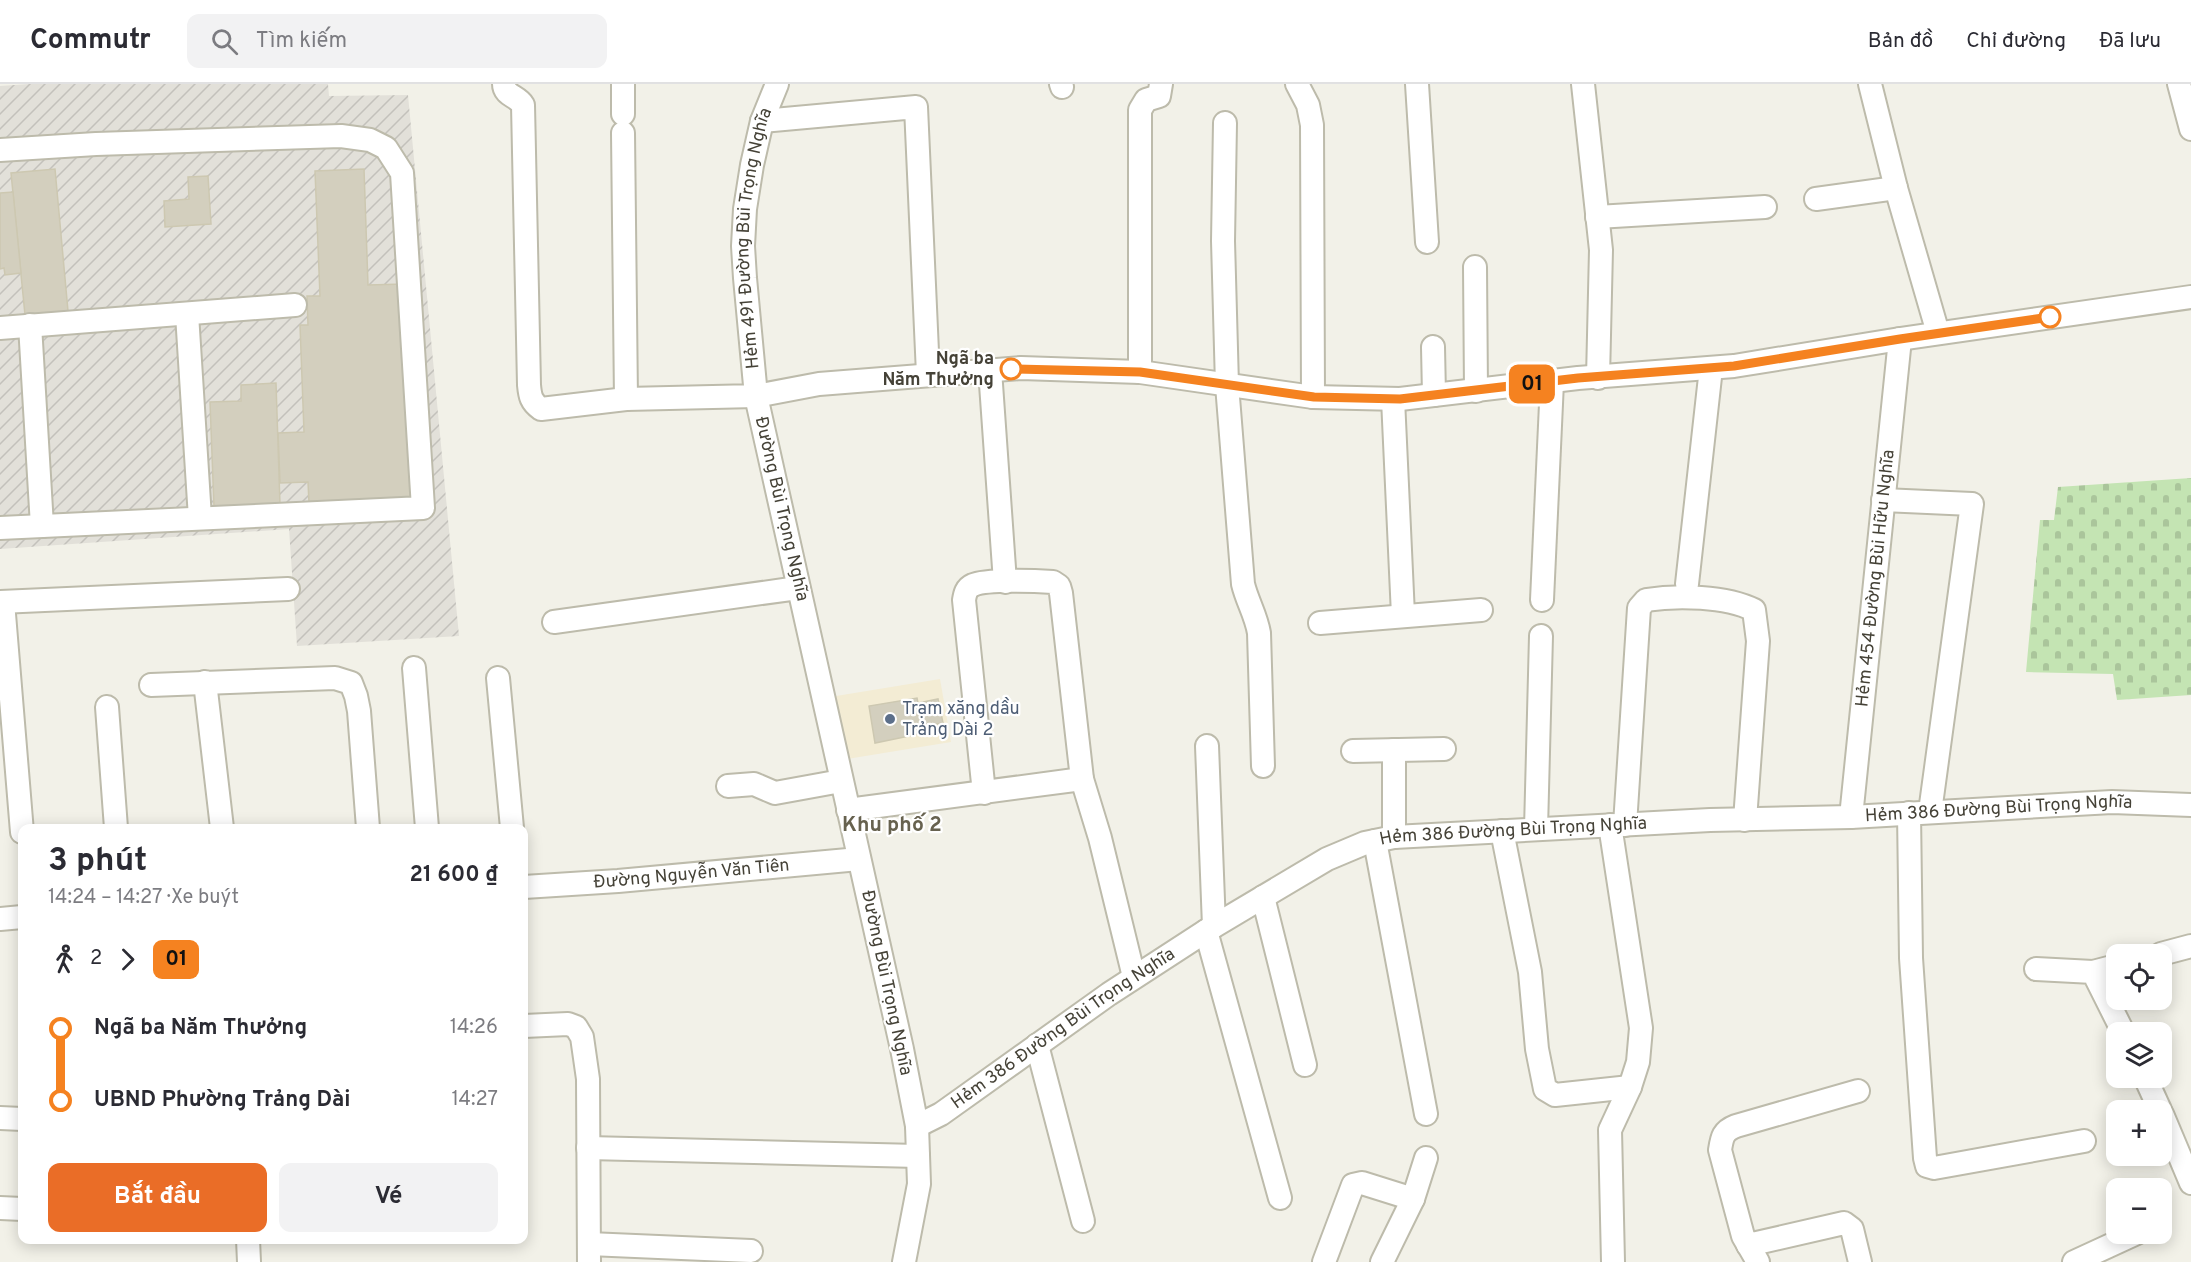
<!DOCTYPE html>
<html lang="vi">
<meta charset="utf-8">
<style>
body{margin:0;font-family:Overpass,sans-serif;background:#f2f2f3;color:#2b2b33;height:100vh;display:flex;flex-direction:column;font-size:22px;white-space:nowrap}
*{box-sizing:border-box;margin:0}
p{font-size:20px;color:#7c7c81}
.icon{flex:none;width:33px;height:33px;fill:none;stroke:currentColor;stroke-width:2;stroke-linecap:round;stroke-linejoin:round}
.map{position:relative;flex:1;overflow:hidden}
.sheet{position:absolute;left:18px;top:740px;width:510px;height:420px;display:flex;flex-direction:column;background:#fff;border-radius:12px;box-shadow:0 3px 15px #0003}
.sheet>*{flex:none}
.badge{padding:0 12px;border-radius:9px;font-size:21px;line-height:39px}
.fabs{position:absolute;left:2106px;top:860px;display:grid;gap:12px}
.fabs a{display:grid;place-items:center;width:66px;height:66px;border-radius:12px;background:#fff;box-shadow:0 3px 15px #0003;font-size:30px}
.map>.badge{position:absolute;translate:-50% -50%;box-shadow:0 0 0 3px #fff}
.legs{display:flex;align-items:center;gap:9px;height:66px;padding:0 30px;font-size:20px}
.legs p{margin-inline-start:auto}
.overview{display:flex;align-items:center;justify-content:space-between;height:102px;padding:0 30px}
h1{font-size:33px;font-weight:700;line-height:45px}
.button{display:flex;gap:12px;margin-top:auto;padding:12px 30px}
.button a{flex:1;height:69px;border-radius:12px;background:#ea6d27;color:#fff;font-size:24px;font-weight:700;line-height:69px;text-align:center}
.button a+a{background:#f2f2f3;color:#2b2b33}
ul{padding:0 30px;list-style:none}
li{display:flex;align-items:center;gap:21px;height:72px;font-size:22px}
li i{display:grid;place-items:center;width:9px;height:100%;margin:0 8px;background:currentColor}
li i::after{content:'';width:15px;height:15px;margin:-8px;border:4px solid;border-radius:50%;background:#fff}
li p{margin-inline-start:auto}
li:first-child i{background:linear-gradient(#0000 50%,currentColor 0)}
li:last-child i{background:linear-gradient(currentColor 50%,#0000 0)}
header{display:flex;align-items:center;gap:36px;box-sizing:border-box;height:84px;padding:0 30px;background:#fff;border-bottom:2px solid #e1e1e2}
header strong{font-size:28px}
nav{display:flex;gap:33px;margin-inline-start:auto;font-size:21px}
.search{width:420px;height:54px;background:#f2f2f3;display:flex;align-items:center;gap:15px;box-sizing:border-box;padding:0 21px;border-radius:12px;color:#7c7c81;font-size:22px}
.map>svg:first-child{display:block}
.commercial{fill:#f3ecd4}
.industrial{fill:url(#industrial-furrows)}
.cemetery{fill:url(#cemetery-stones)}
.building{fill:#d3cfbe;stroke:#cdc8b1;stroke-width:1.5}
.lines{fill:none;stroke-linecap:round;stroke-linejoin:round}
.minor-casing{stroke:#bdbbab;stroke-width:26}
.minor{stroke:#fff;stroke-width:22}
.line-1-casing{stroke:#fff;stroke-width:14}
.line-1{stroke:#f58220;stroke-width:9}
.stop-1-dot{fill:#fff;stroke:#f58220;stroke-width:3}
.service-dot{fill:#5c6f8a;stroke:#fff;stroke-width:2}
.labels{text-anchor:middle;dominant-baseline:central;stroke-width:4.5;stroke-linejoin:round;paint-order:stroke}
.street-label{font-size:18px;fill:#454237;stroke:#fff}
.stop-label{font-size:18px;font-weight:bold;fill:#454237;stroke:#fff;text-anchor:end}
.service-label{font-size:18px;fill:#4e5e75;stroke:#fff;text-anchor:start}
.quarter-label{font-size:21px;font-weight:bold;fill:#67624f;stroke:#fff}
</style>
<header>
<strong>Commutr</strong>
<div class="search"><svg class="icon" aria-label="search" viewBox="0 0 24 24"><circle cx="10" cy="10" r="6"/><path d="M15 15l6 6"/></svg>Tìm kiếm</div>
<nav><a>Bản đồ</a><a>Chỉ đường</a><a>Đã lưu</a></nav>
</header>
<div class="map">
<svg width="2191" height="1178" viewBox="0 0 2191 1178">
<defs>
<pattern id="industrial-furrows" width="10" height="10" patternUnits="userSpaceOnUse" patternTransform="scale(1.5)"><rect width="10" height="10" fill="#e2e0d9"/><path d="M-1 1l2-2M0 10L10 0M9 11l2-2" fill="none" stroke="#c3c1bb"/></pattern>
<pattern id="cemetery-stones" width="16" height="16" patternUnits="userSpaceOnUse" patternTransform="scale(1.5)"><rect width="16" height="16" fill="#c4e4b3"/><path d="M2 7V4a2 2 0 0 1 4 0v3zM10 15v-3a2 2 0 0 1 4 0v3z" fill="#aac59b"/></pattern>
</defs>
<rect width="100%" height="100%" fill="#f2f1e8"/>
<polygon class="commercial" points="940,595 951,658 841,676 830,613"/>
<polygon class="industrial" points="29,0 328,0 329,12 408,11 459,552 297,562 289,445 0,465 0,2"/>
<polygon class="cemetery" points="2191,394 2191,611 2117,616 2113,590 2026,588 2040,436 2054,436 2058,403"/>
<g class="building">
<polygon points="55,85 68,227 25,231 11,89"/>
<polygon points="364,85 368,201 404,200 412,415 309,419 308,398 280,399 278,349 304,348 300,241 308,241 307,212 320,212 315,87"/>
<polygon points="208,92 211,140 165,143 164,117 189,115 188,93"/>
<polygon points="13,108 21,189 5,191 4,184 0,185 0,109"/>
<polygon points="276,299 280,421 214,423 210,318 241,317 241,301"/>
<polygon points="917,614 924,649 875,659 869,622"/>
<polygon points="938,615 943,639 923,643 918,619"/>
</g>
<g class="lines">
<g class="minor-casing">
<g id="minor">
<path id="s1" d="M504,0C504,12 518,12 523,21L529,301C530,312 531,318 541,325L626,315L756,312L745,194L743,162L745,125L752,81L762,37L777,0"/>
<polyline points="623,0 623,30"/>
<polyline points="1061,0 1062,3"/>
<polyline points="1297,0 1308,21 1312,41 1313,313"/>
<polyline points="1417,0 1427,158"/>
<polyline points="1583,0 1601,166 1598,294"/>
<polyline points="1870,0 1896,104 1938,249"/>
<polyline points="2179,0 2191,45"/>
<polyline points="762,37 916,23 928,290"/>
<path d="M1225,39L1223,157L1227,301L1243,500C1247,517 1256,531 1259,549L1263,682"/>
<polyline points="623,49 626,315"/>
<polyline points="0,66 96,60 341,52 370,56 386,64 402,89 423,424 0,444"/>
<polyline points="1816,115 1896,104"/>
<polyline points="1597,133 1765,123"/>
<polyline points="1475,183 1476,307"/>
<polyline points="187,230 200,434"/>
<polyline points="30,241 42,442"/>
<polyline points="0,244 295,221"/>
<polyline points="1433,263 1434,311"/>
<polyline points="990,286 1005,498"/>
<polyline points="1140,288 1140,26 1146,16 1159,12 1161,0"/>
<polyline points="1393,315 1403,531"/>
<polyline points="1883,416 1972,420 1930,728"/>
<polyline points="1687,500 1711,284"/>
<polyline points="1542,516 1552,298"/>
<polyline points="0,518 288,505"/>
<polyline points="3,518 22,748"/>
<polyline points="554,538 798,504"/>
<polyline points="1320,539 1481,526"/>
<polyline points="414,584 427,744"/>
<polyline points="498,594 512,744"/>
<polyline points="205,598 222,744"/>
<polyline points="151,601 335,594 351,599 356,612 359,627 368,744"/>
<polyline points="107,623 116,744"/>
<polyline points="1207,662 1214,842"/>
<polyline points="1394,666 1394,753"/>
<polyline points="1353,667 1444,665"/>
<polyline points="728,702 754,700 775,709 841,697"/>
<path d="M984,709L964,516C965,510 966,504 973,501C986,495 1037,497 1053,498L1059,502L1061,509L1082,695L1100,754L1134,893"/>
<polyline points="848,726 1082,695"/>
<polyline points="1909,729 1911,874 1925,1074 1927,1082 1934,1084 2084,1057"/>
<path id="s2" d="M1851,733L1900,255"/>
<polyline points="1610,741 1641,944 1638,978 1630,1003 1610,1046 1613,1178"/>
<path d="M1625,741L1639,524L1646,516C1677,511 1726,512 1754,526L1758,557L1745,736"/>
<polyline points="1536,745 1541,552"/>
<polyline points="1502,747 1530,888 1537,965 1545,1005 1555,1011 1630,1003"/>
<polyline points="1375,757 1426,1030"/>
<path id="s3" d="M524,803L618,797L859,775"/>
<polyline points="1263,813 1305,981"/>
<polyline points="0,835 22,833"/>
<polyline points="1206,847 1280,1114"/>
<polyline points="2161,870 2191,862"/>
<polyline points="2036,885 2093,888 2123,948"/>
<polyline points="2093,888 2116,882"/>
<polyline points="524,942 568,940 576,943 582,953 588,995 589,1178"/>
<polyline points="1037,961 1083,1137"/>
<polyline points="2145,993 2160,1026"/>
<polyline points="2162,1030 2191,1099"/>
<polyline points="0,1034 22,1035"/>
<path id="s4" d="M917,1042L941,1030L1109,910L1206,847L1327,775L1365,759L1394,753L1710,736L1851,733L2112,718L2191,721"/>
<polyline points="588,1064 918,1072"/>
<polyline points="0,1124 22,1125"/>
<polyline points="248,1155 249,1178"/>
<polyline points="589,1160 751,1167"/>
<polyline points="1748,1161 1844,1139 1852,1145 1860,1178"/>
<polyline points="904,1178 919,1100 917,1042 902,965 756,312 819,300 1021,284 1140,288 1313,313 1400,315 1578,294 1734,282 1900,255 2191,213"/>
<polyline points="1324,1178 1353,1101 1362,1099 1413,1115"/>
<polyline points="1382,1178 1413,1115 1426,1074"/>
<path d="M1758,1178L1743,1152L1720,1066C1722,1053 1723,1047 1736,1042L1858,1007"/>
<polyline points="2074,1178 2137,1149"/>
</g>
</g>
<use href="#minor" class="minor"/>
</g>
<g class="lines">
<g class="line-1-casing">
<polyline id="line-1" points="1011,285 1140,288 1314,313 1400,315 1578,294 1734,282 1900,255 2050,233"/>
</g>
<use href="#line-1" class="line-1"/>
</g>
<g class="stop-1-dot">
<circle cx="2050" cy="233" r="10"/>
<circle cx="1011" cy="285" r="10"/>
</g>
<circle class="service-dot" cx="890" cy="635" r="6"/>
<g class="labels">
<g class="street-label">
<text stroke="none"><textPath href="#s1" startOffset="712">Hẻm 491 Đường Bùi Trọng Nghĩa</textPath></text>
<text transform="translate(781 425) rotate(77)">Đường Bùi Trọng Nghĩa</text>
<text stroke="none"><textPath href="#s2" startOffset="240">Hẻm 454 Đường Bùi Hữu Nghĩa</textPath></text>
<text stroke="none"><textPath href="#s4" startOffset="1166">Hẻm 386 Đường Bùi Trọng Nghĩa</textPath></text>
<text stroke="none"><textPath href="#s4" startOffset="680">Hẻm 386 Đường Bùi Trọng Nghĩa</textPath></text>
<text stroke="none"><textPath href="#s3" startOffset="168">Đường Nguyễn Văn Tiên</textPath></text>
<text transform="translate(886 899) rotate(78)">Đường Bùi Trọng Nghĩa</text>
<text stroke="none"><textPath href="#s4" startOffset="176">Hẻm 386 Đường Bùi Trọng Nghĩa</textPath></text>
</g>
<g class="stop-label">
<text x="994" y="275">Ngã ba<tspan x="994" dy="21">Năm Thưởng</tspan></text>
</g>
<g class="service-label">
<text x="902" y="625">Trạm xăng dầu<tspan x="902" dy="21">Trảng Dài 2</tspan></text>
</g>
<g class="quarter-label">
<text x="892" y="741">Khu phố 2</text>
</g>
</g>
</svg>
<div class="fabs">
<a><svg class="icon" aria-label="locate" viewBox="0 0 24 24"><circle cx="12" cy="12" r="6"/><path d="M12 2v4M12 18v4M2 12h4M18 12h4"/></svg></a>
<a><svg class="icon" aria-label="layers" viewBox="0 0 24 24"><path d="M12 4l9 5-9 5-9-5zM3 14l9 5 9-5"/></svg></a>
<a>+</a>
<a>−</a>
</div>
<b class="badge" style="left:1532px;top:300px;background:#f58220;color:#111">01</b>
<section class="sheet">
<div class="overview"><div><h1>3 phút</h1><p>14:24 – 14:27 · Xe buýt</p></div><b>21 600 ₫</b></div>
<div class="legs"><svg class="icon" aria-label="walk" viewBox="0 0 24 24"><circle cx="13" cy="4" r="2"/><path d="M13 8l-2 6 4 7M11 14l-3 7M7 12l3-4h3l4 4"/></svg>2<svg class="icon" aria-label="forward" viewBox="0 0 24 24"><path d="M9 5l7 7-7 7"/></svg><b class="badge" style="background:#f58220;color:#111">01</b></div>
<ul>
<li><i style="color:#f58220"></i><b>Ngã ba Năm Thưởng</b><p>14:26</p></li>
<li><i style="color:#f58220"></i><b>UBND Phường Trảng Dài</b><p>14:27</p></li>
</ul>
<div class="button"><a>Bắt đầu</a><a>Vé</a></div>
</section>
</div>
